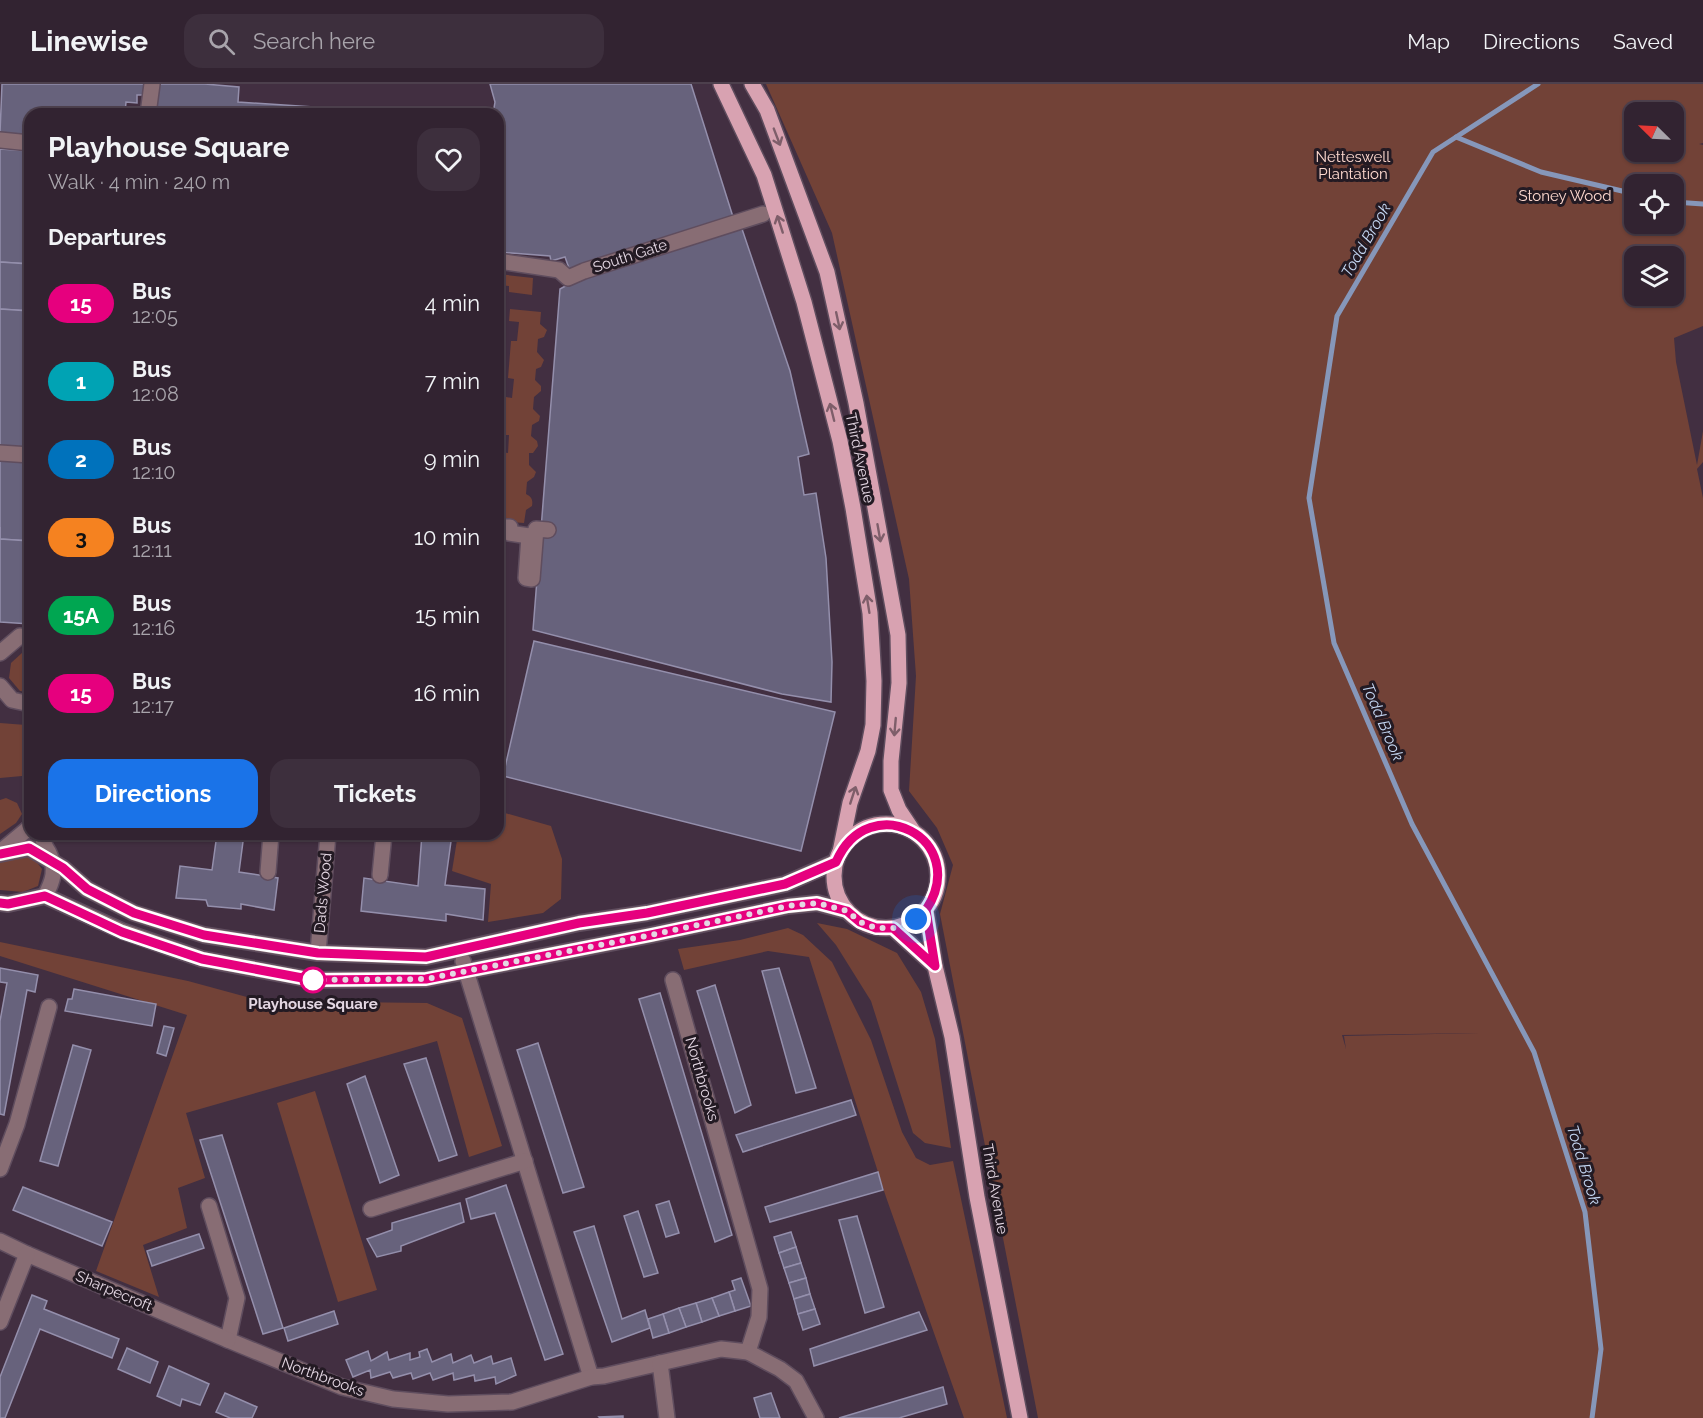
<!DOCTYPE html>
<meta charset="utf-8">
<style>
body{margin:0;font-family:Raleway,sans-serif;background:#3d2f3d;color:#f1f3f6;height:100vh;display:flex;flex-direction:column;font-size:22px;white-space:nowrap}
*{box-sizing:border-box;margin:0}
p{font-size:20px;color:#a8a4ab}
.icon{flex:none;width:33px;height:33px;fill:none;stroke:currentColor;stroke-width:2;stroke-linecap:round;stroke-linejoin:round}
.map{position:relative;flex:1;overflow:hidden}
.sheet{position:absolute;left:24px;top:24px;width:480px;height:732px;display:flex;flex-direction:column;background:#322331;border-radius:18px;box-shadow:0 2px 4px #0004,0 0 0 2px #4d404d}
.sheet>*{flex:none}
.badge{padding:0 12px;border-radius:20px;font-size:21px;line-height:39px}
.needle{width:39px;rotate:294deg}
.tools{position:absolute;left:1624px;top:18px;display:grid;gap:12px}
.tools a{display:grid;place-items:center;width:60px;height:60px;border-radius:12px;background:#322331;box-shadow:0 2px 4px #0004,0 0 0 2px #4d404d;font-size:30px}
.you{position:absolute;width:30px;height:30px;margin:-15px;border:4px solid #fff;border-radius:50%;background:#1a73e8;box-shadow:0 0 0 9px #1a73e833}
.map>.badge{position:absolute;translate:-50% -50%;box-shadow:0 0 0 3px #fff}
h2{padding:0 24px;font-size:22px;line-height:54px}
.round{display:grid;place-items:center;flex:none;width:63px;height:63px;border-radius:18px;background:#3d2f3d}
.head{display:flex;align-items:center;justify-content:space-between;height:102px;padding:0 24px}
h1{font-size:28px;font-weight:700;line-height:45px}
.cta{display:flex;gap:12px;margin-top:auto;padding:12px 24px}
.cta a{flex:1;height:69px;border-radius:18px;background:#1a73e8;color:#fff;font-size:24px;font-weight:700;line-height:69px;text-align:center}
.cta a+a{background:#3d2f3d;color:#f1f3f6}
ul{padding:0;list-style:none}
li{display:flex;align-items:center;gap:18px;height:78px;padding:0 24px}
li div{flex:1}
li b{display:block;font-size:22px}
li em{font-style:normal}
li .badge{min-width:66px;font-weight:700;text-align:center}
header{display:flex;align-items:center;gap:36px;box-sizing:border-box;height:84px;padding:0 30px;background:#322331;border-bottom:2px solid #4d404d}
header strong{font-size:28px}
nav{display:flex;gap:33px;margin-inline-start:auto;font-size:21px}
.search{width:420px;height:54px;background:#3d2f3d;display:flex;align-items:center;gap:15px;box-sizing:border-box;padding:0 21px;border-radius:18px;color:#a8a4ab;font-size:22px}
.map>svg:first-child{display:block}
.green{fill:#724237;fill-rule:evenodd}
.lines{fill:none;stroke-linecap:round;stroke-linejoin:round}
.stream{stroke:#8697ba;stroke-width:5}
.building{fill:#67627c;stroke:#948fac;stroke-width:1.5}
.minor-casing{stroke:#5f4d5e;stroke-width:18}
.major-casing{stroke:#5f4d5e;stroke-width:18}
.minor{stroke:#886d74;stroke-width:15}
.major{stroke:#d8a2b1;stroke-width:15}
.oneway{stroke:#7e5e6a}
.line-casing{stroke:#fff;stroke-width:14}
.line{stroke:#e6007e;stroke-width:9}
.walk{stroke:#e4d7e3;stroke-width:6;stroke-dasharray:0 10.8}
.stop-dot{fill:#fff;stroke:#e6007e;stroke-width:3}
.labels{text-anchor:middle;dominant-baseline:central;stroke-width:6;stroke-linejoin:round;paint-order:stroke}
.park-label{font-size:15px;fill:#fed9cf;stroke:#231a23}
.street-label{font-size:15px;fill:#e4d7e3;stroke:#231a23}
.stop-label{font-size:15px;font-weight:bold;fill:#e4d7e3;stroke:#231a23}
.water-label{font-size:16px;font-style:italic;fill:#c5d7f3;stroke:#231a23}
</style>
<header>
<strong>Linewise</strong>
<div class="search"><svg class="icon" aria-label="search" viewBox="0 0 24 24"><circle cx="10" cy="10" r="6"/><path d="M15 15l6 6"/></svg>Search here</div>
<nav><a>Map</a><a>Directions</a><a>Saved</a></nav>
</header>
<div class="map">
<svg width="1703" height="1334" viewBox="0 0 1703 1334">
<rect width="100%" height="100%" fill="#422f41"/>
<g class="green">
<path d="M766,0H1703V59L1699,60L1703,61V242L1674,254L1676,278L1697,381L1703,347V378L1697,385L1703,414V1334H1038L940,830L953,781L937,744L909,707L916,592L909,495L832,149ZM1635,28H1674V68H1635ZM1635,100H1674V140H1635ZM1635,172H1674V212H1635ZM1479,949L1344,952L1346,965L1342,951Z"/>
<polygon points="498,190 533,194 532,211 509,208 509,202 498,201"/>
<path d="M510,225L541,228L540,240L547,246L544,253L538,255L537,268L544,276L541,283L536,285L535,296L541,302V307L534,313L533,325L540,332L539,337L532,341L531,352L537,357L538,362L533,369H529V381L536,388L534,393L527,398L526,410C532,413 533,416 532,422L526,426L524,439L498,437V425H503L505,407L498,406L500,368L508,369L509,351H503L506,313L512,314L514,295L508,294L511,257H517L519,238L509,237Z"/>
<polygon points="23,568 30,569 30,608 20,607 9,594 11,579"/>
<polygon points="0,639 26,641 30,644 30,689 22,692 0,694"/>
<polygon points="6,714 17,719 22,730 16,739 0,750 0,716"/>
<polygon points="498,727 551,742 562,775 561,815 543,829 488,838 491,800 452,787 458,750 498,750"/>
<polygon points="16,771 33,773 42,785 38,802 23,808 0,806 0,779"/>
<polygon points="817,839 847,845 897,869 921,908 935,955 951,1064 925,1059 913,1049 871,917 836,861"/>
<polygon points="788,844 803,851 832,878 871,956 902,1048 916,1074 930,1081 953,1077 1007,1334 964,1334 886,1113 809,873 768,867 684,886 678,865 740,856"/>
<polygon points="0,858 188,897 262,917 427,919 462,934 502,1062 469,1073 437,957 186,1029 205,1094 178,1104 187,1144 143,1161 159,1213 96,1187 187,931 0,872"/>
<polygon points="315,1007 377,1206 338,1218 277,1019"/>
</g>
<g class="lines">
<g class="stream">
<polyline points="1538,0 1433,68 1337,232 1309,414 1334,559 1412,740 1534,968 1585,1128 1601,1265 1592,1334"/>
<polyline points="1456,53 1541,88 1635,110"/>
<polyline points="1674,118 1703,120"/>
</g>
</g>
<g class="building">
<polygon points="2,0 146,0 145,11 137,11 137,19 126,18 125,30 30,30 30,52 0,49"/>
<polygon points="158,0 205,0 239,3 238,18 420,30 156,30"/>
<polygon points="490,0 691,0 734,136 570,187 565,173 551,177 550,172 498,168 498,30 493,30 495,18"/>
<polygon points="0,65 30,67 30,180 0,178"/>
<polygon points="740,139 790,287 809,370 798,373 804,411 816,409 826,474 832,578 831,618 782,610 533,546 560,205 598,184"/>
<polygon points="0,178 30,180 30,227 0,225"/>
<polygon points="0,225 30,227 30,366 0,364"/>
<polygon points="0,364 30,366 30,457 0,455"/>
<polygon points="0,443 0,455 30,457 30,540 0,538"/>
<polygon points="534,557 835,628 801,767 503,692"/>
<polygon points="217,750 244,750 239,788 278,794 274,826 241,820 241,825 208,822 206,816 176,814 180,782 212,786"/>
<polygon points="422,750 452,750 445,801 485,805 483,836 446,830 446,837 361,827 364,794 418,802"/>
<polygon points="0,884 38,891 35,908 27,906 4,1031 0,1030 0,937 7,899 0,898"/>
<polygon points="779,884 816,1004 796,1009 762,887"/>
<polygon points="715,901 751,1021 735,1029 697,907"/>
<polygon points="74,905 156,920 152,942 65,927 68,915 72,915"/>
<polygon points="660,909 732,1151 715,1158 639,915"/>
<polygon points="164,942 174,944 166,972 157,969"/>
<polygon points="538,959 584,1103 563,1109 517,966"/>
<polygon points="73,961 91,966 58,1082 40,1077"/>
<polygon points="426,974 457,1071 439,1077 404,980"/>
<polygon points="365,992 399,1091 380,1099 347,1000"/>
<polygon points="851,1016 856,1031 743,1068 736,1051"/>
<polygon points="222,1051 283,1244 263,1250 200,1056"/>
<polygon points="878,1088 883,1106 770,1138 765,1123"/>
<polygon points="506,1101 563,1270 545,1276 495,1129 471,1135 466,1115"/>
<polygon points="23,1103 112,1138 102,1162 13,1126"/>
<polygon points="669,1117 679,1149 666,1153 656,1121"/>
<polygon points="460,1119 464,1138 401,1162 401,1167 377,1173 367,1155 392,1146 392,1139"/>
<polygon points="638,1127 658,1189 644,1193 624,1132"/>
<polygon points="857,1132 884,1223 865,1229 839,1136"/>
<polygon points="594,1142 622,1235 645,1226 650,1244 612,1258 574,1148"/>
<polygon points="791,1148 796,1163 779,1169 774,1153"/>
<polygon points="199,1150 204,1164 152,1182 147,1167"/>
<polygon points="796,1163 801,1179 784,1184 779,1169"/>
<polygon points="801,1179 806,1194 789,1199 784,1184"/>
<polygon points="741,1194 751,1222 735,1227 729,1208 735,1206 732,1197"/>
<polygon points="806,1194 810,1210 794,1215 789,1199"/>
<polygon points="729,1208 735,1227 719,1232 712,1214"/>
<polygon points="810,1210 815,1225 798,1230 794,1215"/>
<polygon points="32,1211 47,1217 44,1225 119,1255 112,1274 40,1245 5,1334 0,1334 0,1293"/>
<polygon points="712,1214 719,1232 702,1238 696,1219"/>
<polygon points="696,1219 702,1238 686,1243 679,1224"/>
<polygon points="679,1224 686,1243 669,1249 663,1230"/>
<polygon points="815,1225 820,1240 803,1246 798,1230"/>
<polygon points="334,1227 338,1240 288,1257 284,1244"/>
<polygon points="919,1228 927,1246 814,1282 810,1265"/>
<polygon points="663,1230 669,1249 653,1254 648,1235"/>
<polygon points="127,1264 158,1278 150,1299 118,1285"/>
<polygon points="427,1265 432,1278 451,1270 453,1279 471,1271 474,1279 491,1272 493,1280 511,1274 516,1291 496,1300 495,1293 475,1297 474,1291 454,1296 453,1289 433,1296 430,1289 413,1295 411,1289 393,1294 390,1288 371,1294 370,1286 353,1293 346,1276 368,1267 371,1277 387,1268 389,1276 410,1269 410,1276 420,1273 419,1268"/>
<polygon points="169,1282 209,1300 200,1321 182,1315 180,1322 157,1312"/>
<polygon points="943,1303 947,1320 899,1334 839,1334"/>
<polygon points="225,1309 257,1323 252,1334 230,1334 216,1328"/>
<polygon points="771,1309 780,1334 760,1334 754,1314"/>
<polygon points="623,1332 623,1334 600,1334 599,1333"/>
</g>
<g class="lines">
<g class="minor-casing">
<g id="minor">
<polyline points="148,30 152,0"/>
<polyline points="0,56 30,59"/>
<polyline points="498,177 559,186 568,194 584,187 763,130"/>
<polyline points="0,369 30,371"/>
<polyline points="498,443 510,443 509,449 529,452 526,494 532,495 536,445 548,446"/>
<polyline points="0,569 20,552 30,554"/>
<polyline points="0,602 12,616 30,620"/>
<path d="M43,750C42,758 45,762 49,769C57,785 53,797 45,812"/>
<polyline points="0,768 30,743"/>
<polyline points="0,770 29,764 63,784 87,805 134,829 204,851 318,869 426,873 579,839 647,829 785,800 835,778"/>
<polyline points="268,788 271,750"/>
<polyline points="380,791 384,750"/>
<polyline points="0,819 8,820 45,812 122,847 202,875 313,896 426,895 651,851 788,822 817,819 847,827"/>
<polyline points="318,869 328,750"/>
<polyline points="463,877 591,1293"/>
<polyline points="673,896 760,1205 759,1233 748,1268"/>
<polyline points="0,1085 17,1040 49,923"/>
<polyline points="209,1122 237,1214 228,1256 342,1303 393,1315 448,1320 512,1318 591,1293 604,1292 721,1265 748,1268 780,1285 796,1297 816,1334"/>
<polyline points="371,1125 525,1077"/>
<polyline points="0,1157 27,1170 228,1256"/>
<polyline points="0,1238 27,1170"/>
<polyline points="660,1279 667,1334"/>
</g>
</g>
<g class="major-casing">
<g id="major">
<polyline points="721,0 764,91 804,218 840,357 853,424 870,529 874,597 873,641 868,667 850,719 840,768"/>
<polyline points="752,0 767,26 827,188 856,319 898,551 899,599 891,677 891,706 899,726 913,747"/>
<circle cx="886" cy="792" r="52"/>
<polyline points="926,826 935,882 952,953 977,1113 1020,1334"/>
<polyline points="893,844 935,882"/>
</g>
</g>
<use href="#minor" class="minor"/>
<use href="#major" class="major"/>
</g>
<defs><path id="oneway-shaft" d="M-6 0H5M1.5-3L5.5 0L1.5 3" fill="none" stroke-width="1.6" stroke-linecap="round" stroke-linejoin="round" transform="scale(1.5)"/></defs>
<g class="oneway">
<use href="#oneway-shaft" transform="translate(777 53) rotate(69)"/>
<use href="#oneway-shaft" transform="translate(780 140) rotate(-108)"/>
<use href="#oneway-shaft" transform="translate(838 237) rotate(78)"/>
<use href="#oneway-shaft" transform="translate(832 328) rotate(-104)"/>
<use href="#oneway-shaft" transform="translate(879 449) rotate(80)"/>
<use href="#oneway-shaft" transform="translate(868 520) rotate(-99)"/>
<use href="#oneway-shaft" transform="translate(895 643) rotate(95)"/>
<use href="#oneway-shaft" transform="translate(853 711) rotate(-72)"/>
</g>
<g class="lines">
<g class="line-casing">
<path id="line" d="M0,770L29,764L63,784L87,805L134,829L204,851L318,869L426,873L579,839L647,829L785,800L836,778C869,702 972,755 926,826L935,882L893,844H876L860,838L847,827L817,819L788,822L651,851L426,895L313,896L202,875L122,848L45,812L8,820L0,819"/>
</g>
<use href="#line" class="line"/>
<polyline class="walk" points="313,896 426,895 651,851 788,822 817,819 847,827 860,838 876,844 893,844 905,841 916,835"/>
</g>
<circle class="stop-dot" cx="313" cy="896" r="12"/>
<g class="labels">
<g class="park-label">
<text x="1353" y="73">Netteswell<tspan x="1353" dy="17">Plantation</tspan></text>
<text x="1565" y="112">Stoney Wood</text>
</g>
<g class="street-label">
<text transform="translate(630 172) rotate(-18)">South Gate</text>
<text transform="translate(860 374) rotate(78)">Third Avenue</text>
<text transform="translate(323 809) rotate(-85)">Dads Wood</text>
<text transform="translate(702 995) rotate(74)">Northbrooks</text>
<text transform="translate(995 1105) rotate(80)">Third Avenue</text>
<text transform="translate(114 1207) rotate(23)">Sharpecroft</text>
<text transform="translate(323 1293) rotate(20)">Northbrooks</text>
</g>
<g class="stop-label">
<text x="313" y="920">Playhouse Square</text>
</g>
<g class="water-label">
<text transform="translate(1366 156) rotate(-60)">Todd Brook</text>
<text transform="translate(1383 638) rotate(67)">Todd Brook</text>
<text transform="translate(1584 1081) rotate(73)">Todd Brook</text>
</g>
</g>
</svg>
<div class="tools">
<a><svg class="needle" viewBox="-14 -14 28 28"><path d="M0-13l5 13h-10z" fill="#e53935"/><path d="M0 13l5-13h-10z" fill="#a8a4ab"/></svg></a>
<a><svg class="icon" aria-label="locate" viewBox="0 0 24 24"><circle cx="12" cy="12" r="6"/><path d="M12 2v4M12 18v4M2 12h4M18 12h4"/></svg></a>
<a><svg class="icon" aria-label="layers" viewBox="0 0 24 24"><path d="M12 4l9 5-9 5-9-5zM3 14l9 5 9-5"/></svg></a>
</div>
<div class="you" style="left:916px;top:835px"></div>
<section class="sheet">
<div class="head"><div><h1>Playhouse Square</h1><p>Walk · 4 min · 240 m</p></div><a class="round"><svg class="icon" aria-label="heart" viewBox="0 0 24 24"><path d="M12 20l-8-8c-3-5 5-10 8-4 3-6 11-1 8 4z"/></svg></a></div>
<h2>Departures</h2>
<ul>
<li><span class="badge" style="background:#e6007e;color:#fff">15</span><div><b>Bus</b><p>12:05</p></div><em>4 min</em></li>
<li><span class="badge" style="background:#00a3b4;color:#fff">1</span><div><b>Bus</b><p>12:08</p></div><em>7 min</em></li>
<li><span class="badge" style="background:#0072bc;color:#fff">2</span><div><b>Bus</b><p>12:10</p></div><em>9 min</em></li>
<li><span class="badge" style="background:#f58220;color:#111">3</span><div><b>Bus</b><p>12:11</p></div><em>10 min</em></li>
<li><span class="badge" style="background:#00a651;color:#fff">15A</span><div><b>Bus</b><p>12:16</p></div><em>15 min</em></li>
<li><span class="badge" style="background:#e6007e;color:#fff">15</span><div><b>Bus</b><p>12:17</p></div><em>16 min</em></li>
</ul>
<div class="cta"><a>Directions</a><a>Tickets</a></div>
</section>
</div>
